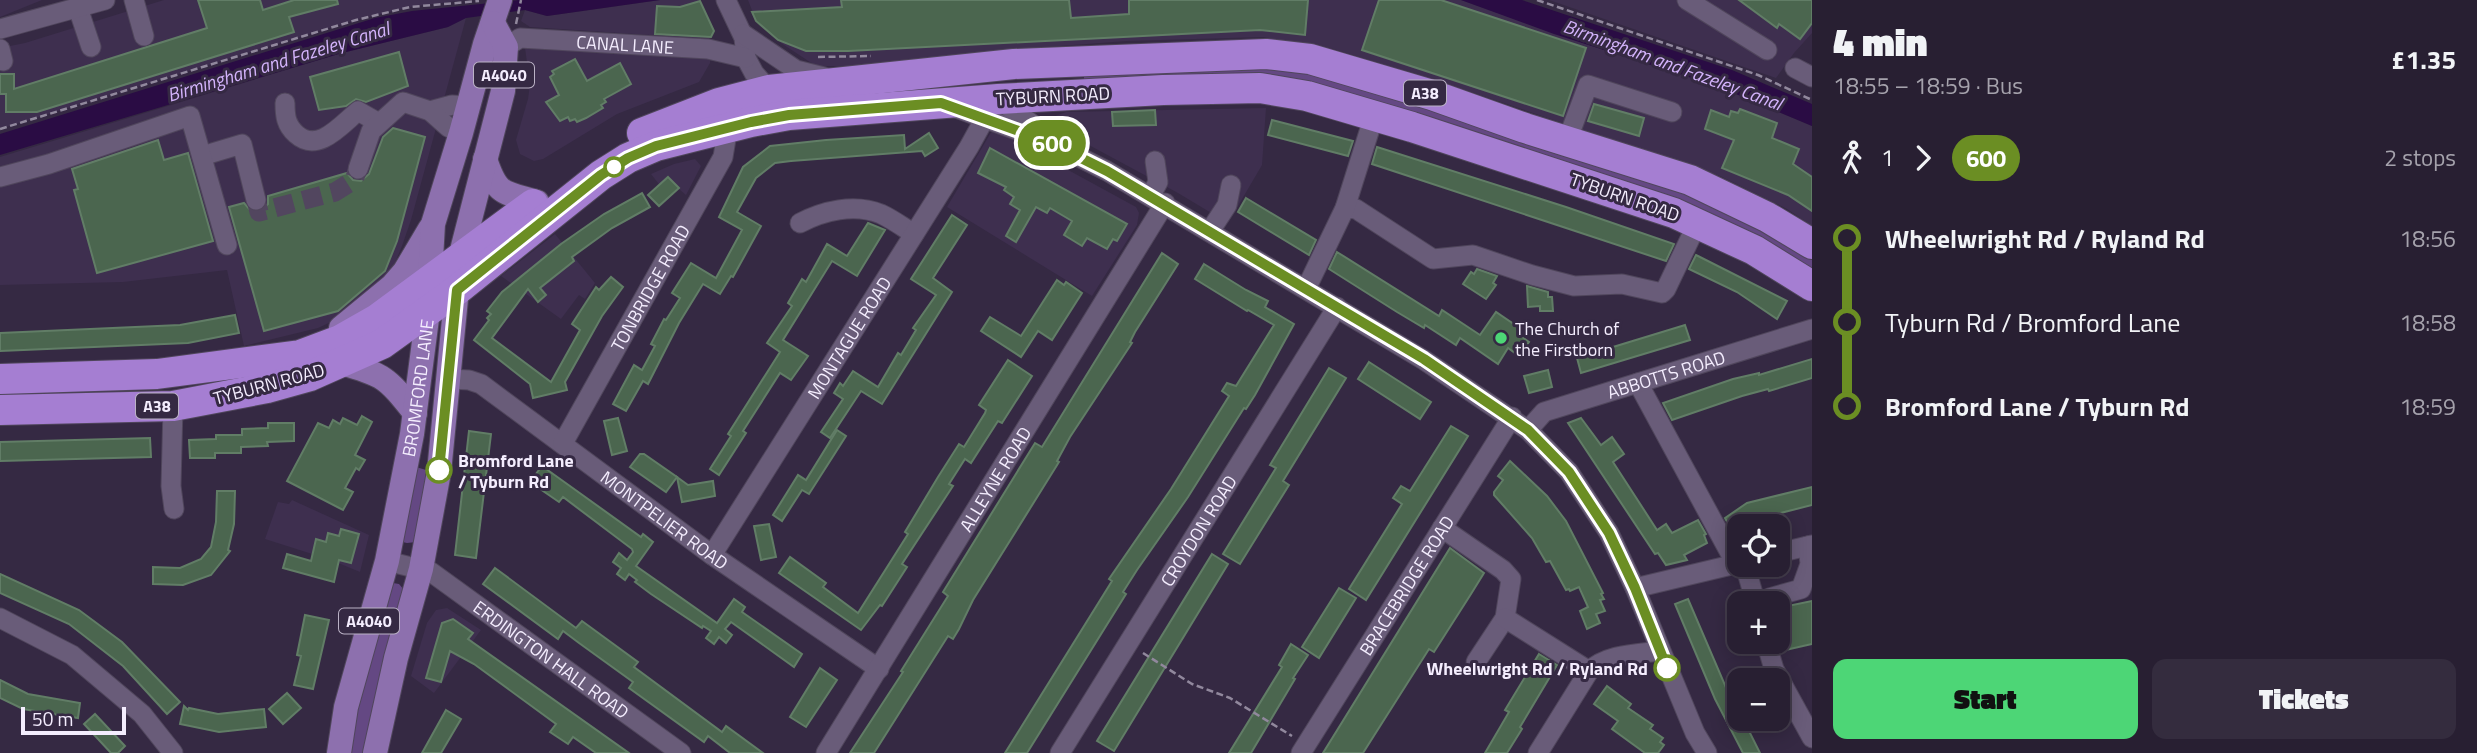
<!DOCTYPE html>
<meta charset="utf-8">
<style>
body{margin:0;font-family:"Titillium Web",sans-serif;background:#342c3e;color:#f1f3f6;height:100vh;display:flex;flex-direction:column;font-size:26px;white-space:nowrap}
*{box-sizing:border-box;margin:0}
p{font-size:23px;color:#a5a2ac}
.icon{flex:none;width:38px;height:38px;fill:none;stroke:currentColor;stroke-width:2;stroke-linecap:round;stroke-linejoin:round}
.map{position:relative;flex:1;overflow:hidden}
.side{display:flex;flex-direction:column;background:#281f32;width:665px}
.side>*{flex:none}
.badge{padding:0 14px;border-radius:23px;font-size:24px;line-height:46px}
.controls{position:absolute;left:1727px;top:514px;display:grid;gap:14px}
.controls a{display:grid;place-items:center;width:63px;height:63px;border-radius:14px;background:#281f32;box-shadow:0 4px 18px #0003,0 0 0 2px #443d4d;font-size:35px}
.scale{position:absolute;left:21px;bottom:18px;width:105px;box-sizing:border-box;padding-left:7px;border:4px solid #f4edfe;border-top:0;font-size:19px;line-height:24px;white-space:nowrap;color:#f4edfe;-webkit-text-stroke:5px #352943;paint-order:stroke}
.map>.badge{position:absolute;translate:-50% -50%;box-shadow:0 0 0 4px #fff}
.legs{display:flex;align-items:center;gap:10px;height:77px;padding:0 21px;font-size:23px}
.legs p{margin-inline-start:auto}
.overview{display:flex;align-items:center;justify-content:space-between;height:119px;padding:0 21px}
h1{font-size:38px;font-weight:800;line-height:52px}
.action{display:flex;gap:14px;margin-top:auto;padding:14px 21px}
.action a{flex:1;height:80px;border-radius:14px;background:#4dd676;color:#111;font-size:28px;font-weight:800;line-height:80px;text-align:center}
.action a+a{background:#342c3e;color:#f1f3f6}
ul{padding:0 21px;list-style:none}
li{display:flex;align-items:center;gap:24px;height:84px;font-size:26px}
li i{display:grid;place-items:center;width:10px;height:100%;margin:0 9px;background:currentColor}
li i::after{content:'';width:18px;height:18px;margin:-9px;border:5px solid;border-radius:50%;background:#281f32}
li p{margin-inline-start:auto}
li:first-child i{background:linear-gradient(#0000 50%,currentColor 0)}
li:last-child i{background:linear-gradient(currentColor 50%,#0000 0)}
main{display:flex;flex:1;min-height:0}
.map>svg:first-child{display:block}
.built{fill:#3e2f4f}
.green{fill:#644883}
.water{fill:#2a0c44}
.building{fill:#4b664f;stroke:#617d66;stroke-width:2}
.lines{fill:none;stroke-linecap:round;stroke-linejoin:round}
.minor-tunnel{stroke:#52465f;stroke-width:19;stroke-dasharray:19 10;stroke-linecap:butt}
.minor-casing{stroke:#50465c;stroke-width:21}
.major-casing{stroke:#50465c;stroke-width:26}
.highway-casing{stroke:#50465c;stroke-width:32}
.path{stroke:#91889d;stroke-width:2.5;stroke-dasharray:7 3.5;stroke-linecap:butt}
.minor{stroke:#695c79;stroke-width:19}
.major{stroke:#8d70ae;stroke-width:24}
.highway{stroke:#a57ed2;stroke-width:30}
.line-1-casing{stroke:#fff;stroke-width:16}
.line-1{stroke:#6b8e23;stroke-width:10}
.stop-1-dot{fill:#fff;stroke:#6b8e23;stroke-width:3.5}
.poi-dot{fill:#4dd676;stroke:#352943;stroke-width:2.5}
.labels{text-anchor:middle;dominant-baseline:central;stroke-width:6;stroke-linejoin:round;paint-order:stroke}
.shield{fill:#352943;stroke:#bbb2c6;stroke-width:2}
.shield-label{font-size:16px;font-weight:bold;fill:#f4edfe}
.street-label{font-size:18px;fill:#f4edfe;stroke:#352943}
.poi-label{font-size:18px;fill:#f4edfe;stroke:#352943;text-anchor:start}
.stop-label{font-size:18px;font-weight:bold;fill:#f4edfe;stroke:#352943;text-anchor:start}
.water-label{font-size:19px;font-style:italic;fill:#d3b3fb;stroke:#352943}
</style>
<main>
<div class="map">
<svg width="1812" height="753" viewBox="0 0 1812 753">
<rect width="100%" height="100%" fill="#352943"/>
<g class="built">
<polygon points="0,0 42,0 0,17"/>
<polygon points="164,0 465,0 410,7 356,20 0,129 0,48 25,43"/>
<polygon points="660,0 699,0 714,31 709,39 530,27 521,21 525,10 547,16"/>
<polygon points="748,0 1461,0 1612,53 1717,86 1812,126 1812,226 1787,209 1720,176 1450,85 1333,49 1263,37 1127,41 1033,48 868,66 816,66 781,43 756,21"/>
<polygon points="1549,0 1812,0 1812,33 1794,53 1776,78"/>
<polygon points="466,18 411,220 402,246 390,275 350,313 318,328 244,346 227,270 123,282 0,285 0,157 342,53 448,27"/>
<polygon points="527,45 710,58 710,63 699,82 617,114 543,159 534,161 520,154 516,140 528,99 530,84 525,48"/>
<polygon points="1266,108 1262,165 1228,223 1178,193 1061,130 1050,123 1050,118 1066,112"/>
<polygon points="993,129 1136,207 1139,213 1137,225 1092,296 947,207"/>
<polygon points="695,159 701,166 686,195 679,189 669,197 651,174 674,164"/>
<polygon points="555,234 595,283 585,299 579,295 561,319 501,276"/>
<polygon points="292,500 369,535 360,572 331,560 265,539 278,502 289,504"/>
<polygon points="447,608 481,630 434,693 411,676 427,623 436,610"/>
</g>
<g class="green">
<polygon points="1284,63 1689,190 1812,254 1812,271 1781,249 1707,215 1403,113 1084,81 1084,71"/>
<polygon points="416,467 426,470 421,527 416,542 407,543 398,541"/>
<polygon points="393,583 399,584 404,590 367,753 345,753"/>
</g>
<g class="water">
<polygon points="519,0 660,0 547,16 525,10 466,18 448,27 342,53 0,155 0,134 375,18 412,11"/>
<polygon points="1461,0 1522,0 1732,70 1812,104 1812,126 1717,86 1554,34"/>
</g>
<g class="building">
<polygon points="198,0 260,0 263,10 294,0 337,0 338,4 289,17 294,32 37,112 6,112 6,94 0,94 0,74 14,74 14,89 207,28"/>
<polygon points="841,0 1069,0 1071,18 1129,14 1129,0 1308,0 1305,35 1260,30 848,51 806,51 778,40 756,21 752,12 842,7"/>
<polygon points="1379,0 1441,0 1586,48 1563,116 1362,50"/>
<polygon points="1739,0 1812,0 1812,23 1800,39 1779,24 1777,28"/>
<polygon points="700,1 714,31 711,37 655,34 657,6 680,7"/>
<polygon points="399,52 408,86 366,102 356,99 346,106 319,110 310,77"/>
<polygon points="575,59 587,81 620,63 631,84 604,99 606,102 601,105 603,108 586,118 577,122 575,119 570,121 568,117 560,121 546,102 559,95 550,77 554,74 552,71"/>
<polygon points="1594,104 1644,118 1639,136 1588,121"/>
<polygon points="1740,109 1777,123 1772,138 1799,149 1793,164 1812,177 1812,211 1788,195 1722,168 1734,140 1705,129 1711,110 1729,117 1731,111 1738,113"/>
<polygon points="1155,110 1156,125 1113,126 1112,112"/>
<polygon points="1272,120 1353,141 1348,156 1268,135"/>
<polygon points="393,128 425,137 397,241 385,271 338,311 264,331 229,207 244,203 252,212 260,212 268,204 268,196 347,173 353,180 361,181 369,174 383,137"/>
<polygon points="929,133 938,148 925,156 922,151 791,161 775,163 756,178 737,212 761,226 733,277 731,276 720,294 703,284 679,323 648,384 643,381 626,411 613,404 634,365 642,370 655,346 651,344 664,319 666,320 680,298 672,293 691,263 716,278 742,230 719,217 743,167 770,146 826,140 904,135 905,149"/>
<polygon points="158,140 164,160 188,153 213,241 97,273 74,190 78,189 72,169"/>
<polygon points="1377,147 1566,207 1674,244 1666,261 1372,164"/>
<polygon points="990,148 1127,224 1117,241 1113,239 1107,249 1087,238 1082,246 1064,235 1072,221 1050,208 1047,213 1036,207 1016,242 1006,236 1020,210 1010,204 1014,197 1004,190 1006,187 978,173"/>
<polygon points="668,177 679,188 659,206 648,195"/>
<polygon points="642,193 650,207 612,228 572,257 574,261 540,288 546,295 538,302 528,289 492,338 551,382 580,330 572,324 596,287 599,290 611,277 623,287 602,316 565,382 567,390 533,398 530,384 474,340 489,320 487,318 491,314 487,311 502,292 561,244 604,214"/>
<polygon points="1246,198 1316,240 1309,255 1238,212"/>
<polygon points="952,215 967,225 933,278 952,292 882,404 861,391 830,438 821,432 843,399 834,393 840,383 843,386 853,371 878,387 898,353 901,355 916,330 913,328 936,295 911,279"/>
<polygon points="868,223 885,230 857,276 832,261 783,340 808,356 791,380 780,373 743,431 746,433 719,475 710,469 731,436 728,434 780,352 767,343 792,306 788,303 802,279 806,282 827,244 847,256"/>
<polygon points="1337,252 1439,316 1442,310 1480,335 1496,312 1521,329 1518,334 1529,342 1519,356 1508,348 1498,364 1460,338 1456,345 1425,325 1424,328 1397,312 1329,269"/>
<polygon points="1162,253 1178,264 1135,332 1130,342 1132,343 1070,437 1057,461 1059,462 973,600 959,629 953,639 948,636 874,753 850,753 903,672 901,671 948,596 943,592 1035,443 1042,447"/>
<polygon points="1696,255 1787,301 1777,319 1737,292 1689,269"/>
<polygon points="1204,264 1246,290 1268,301 1265,307 1294,324 1255,395 1246,409 1244,408 1188,497 1137,570 1123,592 1126,594 1027,753 1005,753 1112,581 1109,579 1171,489 1229,396 1222,391 1227,383 1236,386 1274,325 1248,310 1247,311 1195,279"/>
<polygon points="1477,269 1497,276 1493,283 1496,285 1486,299 1463,284 1471,272 1474,274"/>
<polygon points="1057,280 1064,285 1066,282 1082,293 1052,340 1038,331 1021,357 981,331 990,317 1021,336"/>
<polygon points="1527,286 1548,292 1548,297 1552,297 1553,311 1540,311 1540,306 1528,307"/>
<polygon points="235,315 239,333 188,343 0,351 0,333 180,325"/>
<polygon points="1685,325 1690,340 1581,373 1577,358"/>
<polygon points="1812,359 1812,378 1769,391 1768,389 1742,396 1672,420 1663,403 1733,379 1759,373 1759,375"/>
<polygon points="1008,360 1032,376 1002,423 998,421 971,463 965,459 949,484 953,486 902,564 907,567 882,606 880,605 861,630 779,573 790,557 826,583 823,587 858,613 908,534 905,532 938,477 959,444 964,447 985,413 986,410 979,405"/>
<polygon points="1369,362 1431,402 1420,419 1358,379"/>
<polygon points="1329,368 1346,378 1283,481 1289,485 1240,564 1223,554 1276,468 1270,465"/>
<polygon points="1548,370 1552,387 1529,393 1524,376"/>
<polygon points="362,416 372,422 355,455 365,460 359,470 356,468 345,488 353,492 343,510 287,481 318,423 329,428 333,420 340,424 343,418 357,425"/>
<polygon points="618,418 627,451 612,455 604,421"/>
<polygon points="1581,418 1601,445 1612,437 1624,454 1613,462 1657,530 1666,524 1672,533 1698,520 1706,534 1704,535 1707,543 1684,555 1687,560 1666,565 1658,553 1655,554 1568,423"/>
<polygon points="268,423 294,423 294,441 267,442 268,446 241,447 241,453 215,453 215,458 190,458 189,440 216,439 216,435 242,435 242,429 268,428"/>
<polygon points="1451,426 1468,436 1366,600 1349,589 1402,504 1393,498 1401,486 1410,491"/>
<polygon points="837,430 846,436 809,494 802,490 782,521 773,515 798,475 806,480"/>
<polygon points="469,431 491,434 476,558 455,555"/>
<polygon points="150,438 151,457 0,461 0,442"/>
<polygon points="640,454 644,454 677,477 666,492 630,467"/>
<polygon points="1510,461 1547,496 1566,521 1603,593 1601,594 1604,599 1600,600 1605,611 1596,614 1600,623 1587,629 1580,611 1588,607 1579,587 1570,591 1569,589 1566,590 1550,561 1546,562 1532,538 1494,495 1494,492 1503,480 1498,476"/>
<polygon points="542,466 641,537 643,534 653,542 636,566 717,623 734,599 745,607 742,612 802,654 794,667 731,622 725,629 732,635 726,643 719,637 714,644 706,638 711,631 703,626 702,628 651,594 635,582 637,580 629,574 625,580 617,574 621,568 613,562 619,553 627,560 633,552 632,549 563,497 559,502 530,482"/>
<polygon points="677,477 688,485 713,481 715,496 682,502"/>
<polygon points="1812,487 1812,505 1753,520 1744,527 1740,527 1740,530 1734,534 1725,518 1747,503"/>
<polygon points="217,491 235,491 234,524 228,550 230,551 211,575 183,585 153,584 153,567 180,568 201,559 211,547 216,522"/>
<polygon points="769,524 776,557 761,560 754,526"/>
<polygon points="341,529 359,534 351,563 339,560 334,582 283,568 287,554 311,561 316,539 326,542 328,533 339,536"/>
<polygon points="1450,548 1484,573 1471,594 1434,652 1429,649 1363,753 1323,753"/>
<polygon points="1212,554 1228,564 1114,751 1097,741"/>
<polygon points="495,568 576,628 582,621 638,662 634,667 722,732 726,726 763,753 730,753 708,736 704,742 629,688 633,682 579,643 563,631 558,639 483,584"/>
<polygon points="0,574 79,610 122,642 180,702 167,714 123,666 69,624 0,593"/>
<polygon points="1339,588 1356,598 1319,658 1302,647"/>
<polygon points="1688,599 1730,697 1732,696 1740,712 1740,719 1743,719 1760,753 1743,753 1715,699 1675,604"/>
<polygon points="1812,601 1812,644 1781,651 1778,639 1778,608"/>
<polygon points="305,615 329,620 313,689 294,685 301,656 297,655"/>
<polygon points="453,619 473,633 468,639 629,753 596,753 573,737 568,744 550,732 556,724 474,664 450,651 441,682 426,678 442,623"/>
<polygon points="1291,644 1308,655 1293,678 1295,679 1251,753 1229,753 1282,667 1279,665"/>
<polygon points="1539,654 1557,665 1520,727 1522,729 1507,753 1485,753 1509,712 1505,710"/>
<polygon points="820,668 837,680 806,727 790,717"/>
<polygon points="0,680 28,694 80,703 78,718 23,709 0,698"/>
<polygon points="1607,686 1631,704 1628,708 1653,725 1650,729 1663,738 1660,742 1664,745 1658,753 1645,753 1612,729 1618,721 1594,704"/>
<polygon points="287,693 301,708 283,724 269,709"/>
<polygon points="184,706 188,710 189,708 218,714 264,709 266,727 219,732 180,724"/>
<polygon points="446,710 461,719 441,753 422,753"/>
<polygon points="95,714 125,746 118,753 111,753 84,724"/>
</g>
<g class="lines">
<polyline class="minor-tunnel" points="256,200 259,212 335,192 354,180 358,169"/>
<g class="minor-casing">
<g id="minor">
<polyline points="134,0 144,36"/>
<polyline points="726,0 744,38 746,58 754,73 769,90"/>
<polyline points="1687,0 1767,50"/>
<polyline points="78,8 91,47"/>
<polyline points="0,29 105,0"/>
<polyline points="743,34 796,70 824,77"/>
<path id="s1" d="M506,47L520,38L708,49L746,58"/>
<polyline points="0,49 3,61"/>
<polyline points="1795,68 1812,77"/>
<polyline points="998,99 1032,124 1044,136"/>
<path d="M285,103C285,116 286,125 296,134C318,154 341,125 358,111L379,123"/>
<polyline points="956,108 1049,142 1107,171 1424,360 1528,430 1569,472 1609,533 1635,588 1695,733 1707,753"/>
<polyline points="430,111 452,105 469,106"/>
<polyline points="1567,141 1588,85 1672,112"/>
<polyline points="202,156 242,144 256,200"/>
<polyline points="358,169 371,131 403,102 430,111 448,127 461,133"/>
<polyline points="0,177 49,164 190,116 227,245"/>
<polyline points="1151,195 1158,182 1155,161"/>
<polyline points="1345,208 1356,209 1433,259 1473,255 1532,275 1574,286 1622,284 1662,293 1666,289 1697,224"/>
<path d="M800,223C823,211 854,203 881,214C892,219 903,227 914,234"/>
<polyline points="1210,231 1227,205 1231,185"/>
<polyline points="1306,289 1345,208 1374,116"/>
<path id="s2" d="M449,379L469,380L481,384L712,555L879,669"/>
<polyline points="1638,383 1736,564"/>
<polyline points="173,406 171,486 174,509"/>
<path id="s3" d="M1528,430L1544,412L1812,329"/>
<path id="s4" d="M563,443L723,157L726,139L721,129"/>
<polyline points="1442,528 1503,570 1511,579 1505,618 1476,662"/>
<polyline points="1778,553 1812,545"/>
<path id="s5" d="M712,555L969,147L985,118"/>
<path id="s6" d="M387,561L431,572L681,753"/>
<polyline points="1745,565 1756,604"/>
<polyline points="1635,588 1740,563"/>
<polyline points="1769,598 1801,589 1810,564 1808,546"/>
<polyline points="0,618 72,655 142,714 173,753"/>
<polyline points="1505,618 1589,671"/>
<polyline points="1766,642 1774,669 1812,738"/>
<path id="s7" d="M826,753L1165,203"/>
<path id="s8" d="M1060,753L1337,307"/>
<path id="s9" d="M1301,753L1512,417"/>
<path d="M1538,753L1589,671C1607,654 1636,654 1659,651"/>
</g>
</g>
<g class="major-casing">
<g id="major">
<path d="M485,159C497,195 502,192 537,202"/>
<polyline points="341,328 392,286 405,271 430,229"/>
<path d="M341,363C385,375 387,378 415,413"/>
<path id="s10" d="M339,753L346,707L387,561L412,434L428,311L433,224L461,133L485,44L500,0"/>
<polyline points="375,753 396,658 421,569 439,472 460,258 503,91 506,47 493,23"/>
</g>
</g>
<g class="highway-casing">
<g id="highway">
<polyline points="642,133 719,103 769,90 1014,64 1266,54 1310,59 1432,95 1525,128 1690,180 1767,217 1812,244"/>
<polyline points="0,379 157,374 300,355 340,340 377,319 533,204"/>
<polyline points="0,410 173,406 267,388 310,376 382,344 457,290 601,175 628,158 656,146 751,122 789,115 998,99 1163,90 1260,88 1307,96 1412,127 1674,213 1754,250 1812,286"/>
</g>
</g>
<g class="path">
<polyline points="1537,0 1758,75 1812,100"/>
<polyline points="516,24 521,0"/>
<polyline points="818,57 871,56"/>
<polyline points="0,129 356,20 410,7 479,1"/>
<polyline points="1143,653 1192,684 1230,698 1292,736"/>
</g>
<use href="#minor" class="minor"/>
<use href="#major" class="major"/>
<use href="#highway" class="highway"/>
</g>
<g class="lines">
<g class="line-1-casing">
<polyline id="line-1" points="439,470 457,290 601,175 628,158 656,146 751,122 789,115 941,103 1049,142 1107,171 1424,359 1528,430 1569,472 1609,533 1635,588 1667,668"/>
</g>
<use href="#line-1" class="line-1"/>
</g>
<g class="stop-1-dot">
<circle cx="614" cy="167" r="9"/>
<circle cx="439" cy="470" r="12"/>
<circle cx="1667" cy="668" r="12"/>
</g>
<circle class="poi-dot" cx="1501" cy="338" r="7"/>
<g class="labels">
<g class="shield">
<rect x="474" y="62.5" width="60" height="25" rx="5"/>
<rect x="1404" y="80.5" width="42" height="25" rx="5"/>
<rect x="136" y="393.5" width="42" height="25" rx="5"/>
<rect x="339" y="608.5" width="60" height="25" rx="5"/>
</g>
<g class="shield-label">
<text x="504" y="75">A4040</text>
<text x="1425" y="93">A38</text>
<text x="157" y="406">A38</text>
<text x="369" y="621">A4040</text>
</g>
<g class="street-label">
<text stroke="none"><textPath href="#s1" startOffset="122">CANAL LANE</textPath></text>
<text transform="translate(1053 96) rotate(-3)">TYBURN ROAD</text>
<text transform="translate(1625 197) rotate(19)">TYBURN ROAD</text>
<text stroke="none"><textPath href="#s4" startOffset="178">TONBRIDGE ROAD</textPath></text>
<text stroke="none"><textPath href="#s5" startOffset="257">MONTAGUE ROAD</textPath></text>
<text stroke="none"><textPath href="#s3" startOffset="152">ABBOTTS ROAD</textPath></text>
<text transform="translate(269 384) rotate(-15)">TYBURN ROAD</text>
<text stroke="none"><textPath href="#s10" startOffset="374">BROMFORD LANE</textPath></text>
<text stroke="none"><textPath href="#s7" startOffset="322">ALLEYNE ROAD</textPath></text>
<text stroke="none"><textPath href="#s2" startOffset="261">MONTPELIER ROAD</textPath></text>
<text stroke="none"><textPath href="#s8" startOffset="262">CROYDON ROAD</textPath></text>
<text stroke="none"><textPath href="#s9" startOffset="198">BRACEBRIDGE ROAD</textPath></text>
<text stroke="none"><textPath href="#s6" startOffset="194">ERDINGTON HALL ROAD</textPath></text>
</g>
<g class="poi-label">
<text x="1515" y="328">The Church of<tspan x="1515" dy="21">the Firstborn</tspan></text>
</g>
<g class="stop-label">
<text x="458" y="460">Bromford Lane<tspan x="458" dy="21">/ Tyburn Rd</tspan></text>
<text x="1648" y="668" text-anchor="end">Wheelwright Rd / Ryland Rd</text>
</g>
<g class="water-label">
<text transform="translate(278 61) rotate(-17)">Birmingham and Fazeley Canal</text>
<text transform="translate(1673 64) rotate(20)">Birmingham and Fazeley Canal</text>
</g>
</g>
</svg>
<div class="controls">
<a><svg class="icon" aria-label="locate" viewBox="0 0 24 24"><circle cx="12" cy="12" r="6"/><path d="M12 2v4M12 18v4M2 12h4M18 12h4"/></svg></a>
<a>+</a>
<a>−</a>
</div>
<div class="scale">50 m</div>
<b class="badge" style="left:1052px;top:143px;background:#6b8e23;color:#fff">600</b>
</div>
<section class="side">
<div class="overview"><div><h1>4 min</h1><p>18:55 – 18:59 · Bus</p></div><b>£1.35</b></div>
<div class="legs"><svg class="icon" aria-label="walk" viewBox="0 0 24 24"><circle cx="13" cy="4" r="2"/><path d="M13 8l-2 6 4 7M11 14l-3 7M7 12l3-4h3l4 4"/></svg>1<svg class="icon" aria-label="forward" viewBox="0 0 24 24"><path d="M9 5l7 7-7 7"/></svg><b class="badge" style="background:#6b8e23;color:#fff">600</b><p>2 stops</p></div>
<ul>
<li><i style="color:#6b8e23"></i><b>Wheelwright Rd / Ryland Rd</b><p>18:56</p></li>
<li><i style="color:#6b8e23"></i><span>Tyburn Rd / Bromford Lane</span><p>18:58</p></li>
<li><i style="color:#6b8e23"></i><b>Bromford Lane / Tyburn Rd</b><p>18:59</p></li>
</ul>
<div class="action"><a>Start</a><a>Tickets</a></div>
</section>
</main>
